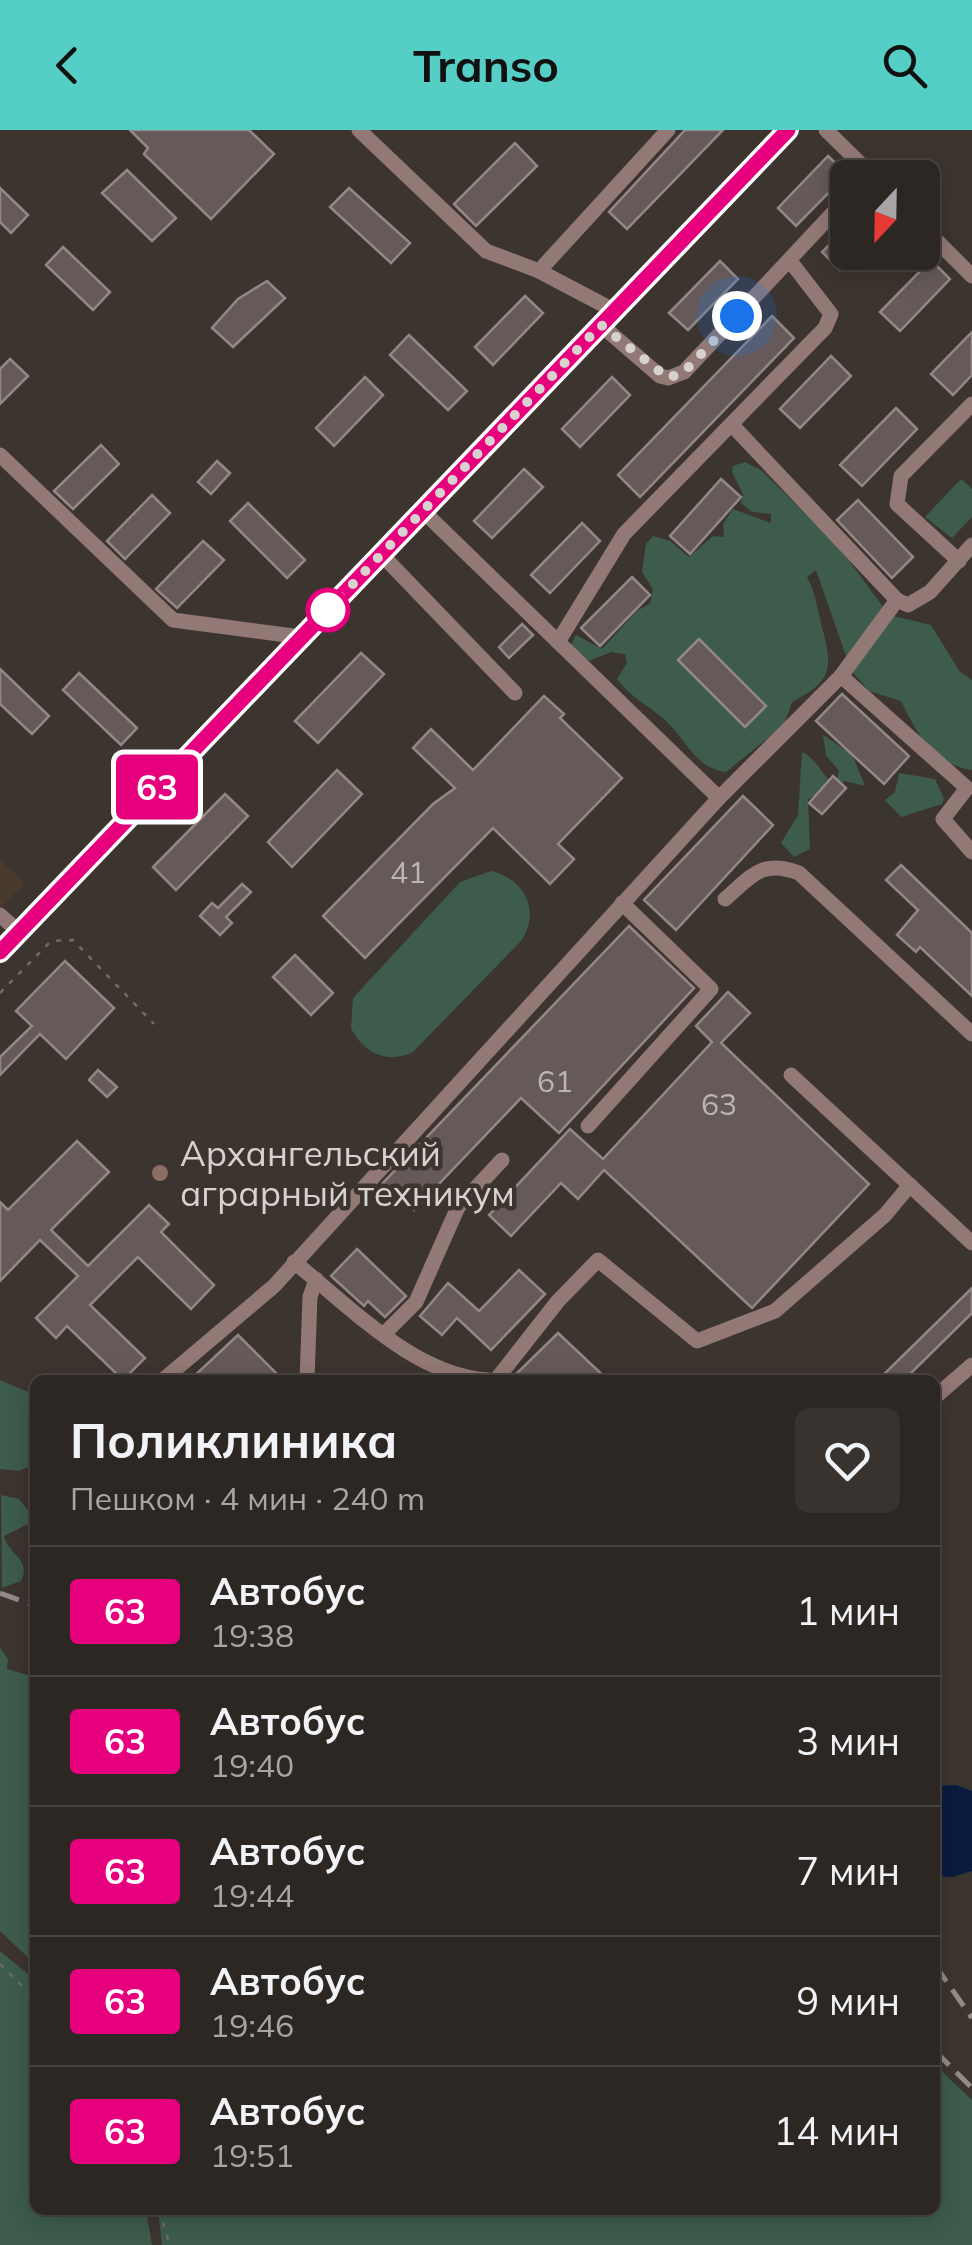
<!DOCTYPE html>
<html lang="ru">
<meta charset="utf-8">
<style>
body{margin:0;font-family:Mulish,sans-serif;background:#393330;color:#f1f3f6;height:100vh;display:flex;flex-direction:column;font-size:38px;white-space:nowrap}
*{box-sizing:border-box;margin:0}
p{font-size:32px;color:#a7a5a6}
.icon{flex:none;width:55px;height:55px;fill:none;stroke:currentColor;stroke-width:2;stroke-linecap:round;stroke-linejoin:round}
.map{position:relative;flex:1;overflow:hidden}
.details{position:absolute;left:30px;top:1245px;width:910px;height:840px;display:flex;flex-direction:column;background:#2d2723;border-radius:15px;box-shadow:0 5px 25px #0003,0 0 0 2px #484441}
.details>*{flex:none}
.badge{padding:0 20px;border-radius:8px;font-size:35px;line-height:65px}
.needle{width:65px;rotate:202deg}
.controls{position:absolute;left:830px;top:30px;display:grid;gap:20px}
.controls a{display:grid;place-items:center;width:110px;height:110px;border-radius:15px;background:#2d2723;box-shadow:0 5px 25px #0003,0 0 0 2px #484441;font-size:50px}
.you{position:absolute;width:50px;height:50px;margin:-25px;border:8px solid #fff;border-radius:50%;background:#1a73e8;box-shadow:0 0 0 15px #1a73e833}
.map>.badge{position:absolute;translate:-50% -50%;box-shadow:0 0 0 5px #fff}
.round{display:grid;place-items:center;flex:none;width:105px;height:105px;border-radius:15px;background:#393330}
.overview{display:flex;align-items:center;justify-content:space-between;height:170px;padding:0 40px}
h1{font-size:48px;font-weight:700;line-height:75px}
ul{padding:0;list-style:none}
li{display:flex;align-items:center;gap:30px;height:130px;padding:0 40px;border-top:2px solid #484441}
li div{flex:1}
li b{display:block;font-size:38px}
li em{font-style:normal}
li .badge{min-width:110px;font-weight:700;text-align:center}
header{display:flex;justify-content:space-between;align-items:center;height:130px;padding:0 40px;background:#55cec5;color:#111;font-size:45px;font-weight:700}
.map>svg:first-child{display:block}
.medical{fill:#483b2c}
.green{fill:#3d5c4c}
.water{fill:#0b1b3f}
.building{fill:#655a59;stroke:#948886;stroke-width:2.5}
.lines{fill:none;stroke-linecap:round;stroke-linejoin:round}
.path{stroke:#716a66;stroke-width:2.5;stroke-dasharray:5 8;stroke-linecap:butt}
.minor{stroke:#937976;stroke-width:15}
.rail{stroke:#928b88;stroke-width:5;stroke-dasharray:20 10;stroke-linecap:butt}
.line-casing{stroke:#fff;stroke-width:22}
.line{stroke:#e6007e;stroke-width:15}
.walk{stroke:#d7d2cf;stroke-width:10;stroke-dasharray:0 18}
.stop-dot{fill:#fff;stroke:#e6007e;stroke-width:5}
.education-dot{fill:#8d6e63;stroke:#3c342f;stroke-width:4}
.labels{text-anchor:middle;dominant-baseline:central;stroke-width:9;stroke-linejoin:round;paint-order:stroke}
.number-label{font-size:30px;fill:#bab4b2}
.poi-label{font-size:35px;fill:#d7d2cf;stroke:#3c342f;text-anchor:start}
</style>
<header><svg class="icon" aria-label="back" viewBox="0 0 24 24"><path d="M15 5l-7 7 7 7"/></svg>Transo<svg class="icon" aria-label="search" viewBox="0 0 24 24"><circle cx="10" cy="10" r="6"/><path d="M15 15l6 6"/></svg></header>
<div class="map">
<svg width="972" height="2115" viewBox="0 0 972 2115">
<rect width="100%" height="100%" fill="#3c342f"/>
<polygon class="medical" points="0,730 25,753 0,779"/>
<g class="green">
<path d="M745,332L761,340L839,417L889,485L931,495L960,542L972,550V640C932,634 917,603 901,571L869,561L851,540L816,440L807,447C816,463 818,483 823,501C834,541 829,553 792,572L784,595L726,642C696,639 685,608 665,590C648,575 631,568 617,549L627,533L625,524L611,522L589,531L570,517L576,505L602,519L637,481L650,473L653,459L642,442L646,414L653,406L670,411L689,427L713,406L724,407L723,394L733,379L771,393V384L752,382L741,373L743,364L732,342L733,336Z"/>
<polygon points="961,349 972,359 972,387 952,408 925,387"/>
<path d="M823,605L852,624L865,656L845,651L808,669L810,719L794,727L781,713L798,685L802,622C818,629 821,647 836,654L839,641L826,625Z"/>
<polygon points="899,643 935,649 944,669 942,674 901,687 885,670 895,662"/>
<path d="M491,741C525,749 541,781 521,811L413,922C387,934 364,924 351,898L353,868L460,752Z"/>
<polygon points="0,1250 35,1265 35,1334 19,1341 0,1339"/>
<path d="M1,1365L19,1369L30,1383V1393L4,1406C9,1426 32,1429 21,1451L2,1458Z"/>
<polygon points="0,1518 8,1529 7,1539 35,1547 35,1834 0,1801"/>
<polygon points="0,1821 35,1850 35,2080 146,2080 152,2115 0,2115"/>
<polygon points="935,1935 972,1970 972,2115 162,2115 158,2080 935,2080"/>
</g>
<polygon class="water" points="957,1655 972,1661 972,1741 952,1747 935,1746 935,1656"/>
<g class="building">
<polygon points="130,0 249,0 274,24 211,89 144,24 148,18"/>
<polygon points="685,0 723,0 627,99 609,82"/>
<polygon points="515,13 537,36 476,96 454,74"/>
<polygon points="828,26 847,44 796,96 778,78"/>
<polygon points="127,40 176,88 152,111 102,63"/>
<polygon points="0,58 28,85 11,103 0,92"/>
<polygon points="349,58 410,113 391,133 330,77"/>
<polygon points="848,96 848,122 858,122 840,140 822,122"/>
<polygon points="63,117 110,162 93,180 46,135"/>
<polygon points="931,130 950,149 900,201 880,182"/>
<polygon points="720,131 738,149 688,200 669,183"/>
<polygon points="267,151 285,168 233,217 212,198 238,169"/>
<polygon points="525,166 543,183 493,235 475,217"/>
<polygon points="772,186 794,208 640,367 618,345"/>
<polygon points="972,202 972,245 953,265 931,244"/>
<polygon points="409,205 467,261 448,280 390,225"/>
<polygon points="831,226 851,246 800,298 780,279"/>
<polygon points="10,229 28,246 0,274 0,239"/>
<polygon points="365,247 383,265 334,316 316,298"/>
<polygon points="612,247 630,265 580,317 562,299"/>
<polygon points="896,278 917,299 862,356 840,335"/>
<polygon points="101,315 119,334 73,379 54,361"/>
<polygon points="217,331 230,343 211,364 198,352"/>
<polygon points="524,339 543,357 492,408 474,391"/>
<polygon points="721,349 741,367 690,424 670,406"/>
<polygon points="152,365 170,383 125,429 107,411"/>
<polygon points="858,370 913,427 892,448 837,390"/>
<polygon points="248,373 305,430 287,448 230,391"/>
<polygon points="582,393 600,411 550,463 531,445"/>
<polygon points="203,411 224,430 177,478 156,459"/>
<polygon points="632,447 650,465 600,516 581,498"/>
<polygon points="522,494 533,505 509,528 499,517"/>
<polygon points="699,509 766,576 745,597 678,530"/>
<polygon points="361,523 384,544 318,613 295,591"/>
<polygon points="0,539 49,586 32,604 0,574"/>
<polygon points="79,543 137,598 121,615 63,560"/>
<polygon points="842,564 909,626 884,654 816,591"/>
<polygon points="544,566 564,584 560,588 622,648 558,714 574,729 550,754 493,698 365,828 323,786 433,674 455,658 413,618 431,599 473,640"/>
<polygon points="337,640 362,664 292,737 268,712"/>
<polygon points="833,646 846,658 822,684 809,673"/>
<polygon points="225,664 248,686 176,760 153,737"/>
<polygon points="743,666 773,695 676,800 644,770"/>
<polygon points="901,735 972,803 972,866 920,817 916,822 897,805 918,780 886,750"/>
<polygon points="242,754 251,762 226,787 232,793 220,805 200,786 212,773 218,778"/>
<polygon points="629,796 694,858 559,1003 521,968 414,1080 383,1053"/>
<polygon points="295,825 333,863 311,885 273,847"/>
<polygon points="65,831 114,878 66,929 40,904 0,945 0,927 32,896 16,881"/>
<polygon points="728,862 750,883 721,913 869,1054 752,1178 604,1040 578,1069 561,1053 511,1106 489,1085 570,999 603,1029 712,912 696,896"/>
<polygon points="98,940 117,957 107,967 89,950"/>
<polygon points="77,1011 109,1042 51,1100 88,1136 149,1075 169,1094 161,1102 214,1155 191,1179 138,1127 90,1175 145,1228 123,1250 67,1196 56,1208 36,1188 78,1146 40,1110 0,1151 0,1072 8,1080"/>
<polygon points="357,1119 406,1166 385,1187 368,1171 364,1176 331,1146"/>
<polygon points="519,1140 545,1164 491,1220 457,1188 442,1205 420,1186 448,1153 479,1181"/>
<polygon points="972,1158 972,1183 904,1250 878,1250"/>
<polygon points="558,1203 608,1250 510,1250"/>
<polygon points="238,1205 283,1250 190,1250"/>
</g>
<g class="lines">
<g class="path">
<polyline points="0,863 51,811 73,810 154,894"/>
<polyline points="0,1834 35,1869"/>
<polyline points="159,2080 170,2115"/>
</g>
<g class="minor">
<polyline points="359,0 486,121 539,141 615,181"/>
<polyline points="826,0 875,48"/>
<polyline points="922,96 972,146"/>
<polyline points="539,141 668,0"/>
<polyline points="601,195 660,246 668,248 684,242 848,67"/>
<polyline points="732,295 897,470 908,475 930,462 972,415"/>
<polyline points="0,325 173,490 301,507"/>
<polyline points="423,381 719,668"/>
<polyline points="381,424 515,563"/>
<polyline points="959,431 897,374 901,346 972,274"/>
<polyline points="558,512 624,404 825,198 831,184 790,131"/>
<polyline points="841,546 967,658 943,689 972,722"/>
<path d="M725,769C752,746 761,729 799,743L972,904"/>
<polyline points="0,785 19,802"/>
<polyline points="0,822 788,0"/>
<polyline points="791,945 972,1113"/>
<polyline points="588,996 711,859 622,773"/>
<path d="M294,1132C350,1176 414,1246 489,1250"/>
<polyline points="385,1203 416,1172 458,1077 502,1030"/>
<polyline points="163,1250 274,1156 719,668 841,546 897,470"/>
<polyline points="307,1250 310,1167 316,1149"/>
<polyline points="496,1250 558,1171 598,1130 697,1211 775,1181 885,1085 910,1055"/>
<polyline points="935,1267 972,1235"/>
</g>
<g class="rail">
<polyline points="0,1463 35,1476"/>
<polyline points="935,1835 972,1888"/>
<polyline points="935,1921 972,1958"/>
</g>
</g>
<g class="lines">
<g class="line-casing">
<polyline id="line" points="0,822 788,0"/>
</g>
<use href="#line" class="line"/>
<polyline class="walk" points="328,480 601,195 668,248 684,242 737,186"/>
</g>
<circle class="stop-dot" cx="328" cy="480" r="20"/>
<circle class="education-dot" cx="160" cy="1043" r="10"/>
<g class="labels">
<g class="number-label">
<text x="408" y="742">41</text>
<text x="555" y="951">61</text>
<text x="719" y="974">63</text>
</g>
<g class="poi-label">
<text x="180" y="1023">Архангельский<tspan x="180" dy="40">аграрный техникум</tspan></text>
</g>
</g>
</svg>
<div class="controls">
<a><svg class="needle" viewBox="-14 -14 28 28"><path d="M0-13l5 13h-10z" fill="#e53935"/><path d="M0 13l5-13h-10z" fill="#a7a5a6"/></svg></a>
</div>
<div class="you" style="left:737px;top:186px"></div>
<b class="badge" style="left:157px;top:657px;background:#e6007e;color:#fff">63</b>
<section class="details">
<div class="overview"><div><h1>Поликлиника</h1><p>Пешком · 4 мин · 240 m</p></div><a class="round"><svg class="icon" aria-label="heart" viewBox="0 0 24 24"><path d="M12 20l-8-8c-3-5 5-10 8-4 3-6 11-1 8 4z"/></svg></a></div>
<ul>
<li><span class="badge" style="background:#e6007e;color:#fff">63</span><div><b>Автобус</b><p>19:38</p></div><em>1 мин</em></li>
<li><span class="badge" style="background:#e6007e;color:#fff">63</span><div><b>Автобус</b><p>19:40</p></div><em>3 мин</em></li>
<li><span class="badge" style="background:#e6007e;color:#fff">63</span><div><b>Автобус</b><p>19:44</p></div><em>7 мин</em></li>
<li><span class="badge" style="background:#e6007e;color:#fff">63</span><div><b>Автобус</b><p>19:46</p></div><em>9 мин</em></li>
<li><span class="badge" style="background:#e6007e;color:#fff">63</span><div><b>Автобус</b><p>19:51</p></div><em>14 мин</em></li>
</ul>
</section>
</div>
